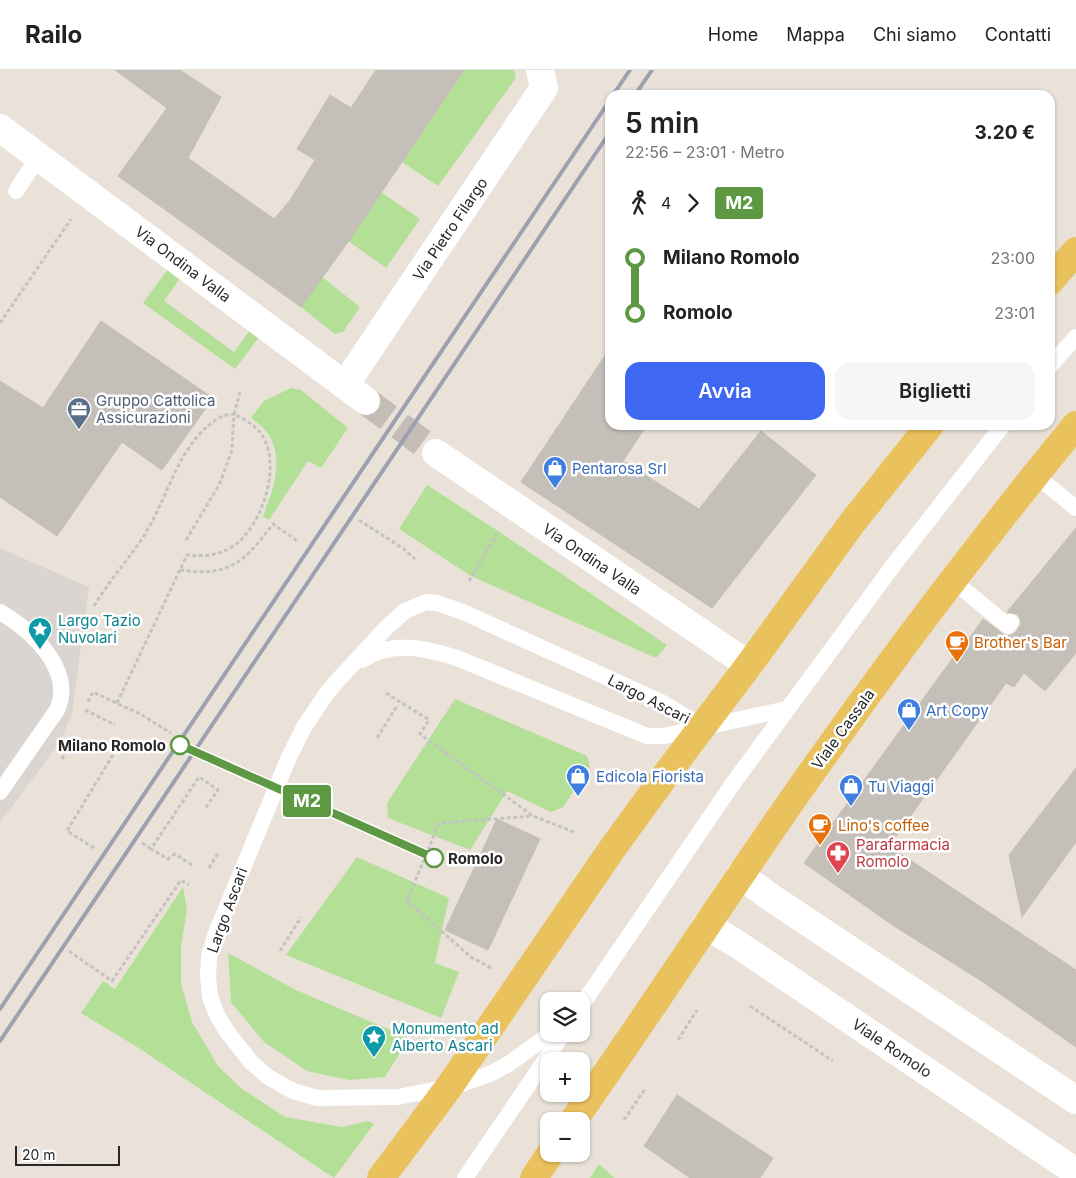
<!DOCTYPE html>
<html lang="it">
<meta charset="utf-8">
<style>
body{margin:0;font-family:Inter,sans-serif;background:#f6f6f6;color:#222;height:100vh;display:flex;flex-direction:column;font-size:19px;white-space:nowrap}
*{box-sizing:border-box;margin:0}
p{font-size:16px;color:#767676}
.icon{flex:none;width:28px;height:28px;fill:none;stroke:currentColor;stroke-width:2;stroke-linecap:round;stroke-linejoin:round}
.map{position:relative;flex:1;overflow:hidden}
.side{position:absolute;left:605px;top:20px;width:450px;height:340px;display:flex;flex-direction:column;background:#fff;border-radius:15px;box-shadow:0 1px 4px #0004}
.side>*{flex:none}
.badge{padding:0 10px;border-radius:4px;font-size:18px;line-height:32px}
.tools{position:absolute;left:540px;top:922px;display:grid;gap:10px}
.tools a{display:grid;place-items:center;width:50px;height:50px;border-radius:10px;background:#fff;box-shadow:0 1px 4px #0004;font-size:25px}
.scale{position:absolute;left:15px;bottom:12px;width:105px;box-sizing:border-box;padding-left:5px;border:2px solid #272727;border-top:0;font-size:14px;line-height:18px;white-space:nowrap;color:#272727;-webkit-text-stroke:4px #fff;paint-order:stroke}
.map>.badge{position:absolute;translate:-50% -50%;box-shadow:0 0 0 2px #fff}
.legs{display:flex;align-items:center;gap:8px;height:55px;padding:0 20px;font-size:16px}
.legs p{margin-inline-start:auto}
.overview{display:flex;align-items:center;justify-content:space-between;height:85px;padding:0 20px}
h1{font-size:28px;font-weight:600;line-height:38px}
.cta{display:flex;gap:10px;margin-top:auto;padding:10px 20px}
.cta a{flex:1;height:58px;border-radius:15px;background:#3e68f2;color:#fff;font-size:20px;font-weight:600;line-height:58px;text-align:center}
.cta a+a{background:#f6f6f6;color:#222}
ul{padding:0 20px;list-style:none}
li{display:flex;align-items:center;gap:18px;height:55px;font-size:19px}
li i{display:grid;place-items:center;width:8px;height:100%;margin:0 6px;background:currentColor}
li i::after{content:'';width:12px;height:12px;margin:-6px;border:4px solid;border-radius:50%;background:#fff}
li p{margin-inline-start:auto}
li:first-child i{background:linear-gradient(#0000 50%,currentColor 0)}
li:last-child i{background:linear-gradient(currentColor 50%,#0000 0)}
header{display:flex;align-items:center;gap:30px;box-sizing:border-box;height:70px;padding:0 25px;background:#fff;border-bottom:1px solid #e0e0e0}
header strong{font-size:24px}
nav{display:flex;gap:28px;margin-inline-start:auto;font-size:18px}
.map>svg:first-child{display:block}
.green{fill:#b3df97}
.plaza{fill:#dad5d0}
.building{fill:#c5bfb9;stroke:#c4beb3}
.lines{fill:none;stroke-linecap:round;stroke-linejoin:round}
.street-tunnel{stroke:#c3bdb5;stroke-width:28;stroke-dasharray:28 14;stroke-linecap:butt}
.path{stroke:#c3c3c3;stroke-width:3;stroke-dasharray:4 2.5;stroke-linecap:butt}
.lane{stroke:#fff;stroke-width:16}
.street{stroke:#fff;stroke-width:28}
.primary{stroke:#eac25d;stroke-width:28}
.rail{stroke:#9ca1b1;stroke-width:4}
.line-1-casing{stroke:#fff;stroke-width:11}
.line-1{stroke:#5d9842;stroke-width:8}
.stop-1-dot{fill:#fff;stroke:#5d9842;stroke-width:2.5}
.labels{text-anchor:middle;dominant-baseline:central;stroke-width:5;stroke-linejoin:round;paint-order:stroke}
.street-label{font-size:15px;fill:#272727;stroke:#fff}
.service-label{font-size:15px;fill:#4e5e75;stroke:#fff;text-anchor:start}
.shop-label{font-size:15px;fill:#366cbe;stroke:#fff;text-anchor:start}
.culture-label{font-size:15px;fill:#0d838f;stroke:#fff;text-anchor:start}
.food-label{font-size:15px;fill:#c56008;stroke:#fff;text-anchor:start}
.stop-label{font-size:15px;font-weight:bold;fill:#272727;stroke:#fff;text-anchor:end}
.health-label{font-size:15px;fill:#be3a42;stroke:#fff;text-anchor:start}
</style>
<header>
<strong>Railo</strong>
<nav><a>Home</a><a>Mappa</a><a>Chi siamo</a><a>Contatti</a></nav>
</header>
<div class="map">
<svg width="1076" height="1108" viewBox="0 0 1076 1108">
<rect width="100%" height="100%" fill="#eae2d9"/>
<g class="green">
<polygon points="464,0 514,0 516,8 438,116 402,92"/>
<polygon points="381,122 420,149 386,198 348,171"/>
<polygon points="169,198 181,207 164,231 234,282 251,259 260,266 235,299 143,233"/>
<polygon points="322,207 360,237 343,262 335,264 301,237"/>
<path d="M291,318L301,320L348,358L321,398L308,391L269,450L263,447C265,439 268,432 271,424C280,394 280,366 251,348L264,331Z"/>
<polygon points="427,415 498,461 667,575 656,588 471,506 399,459"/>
<polygon points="455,629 587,686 590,697 563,737 551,742 507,721 470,780 388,748 387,733"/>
<polygon points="357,787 449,828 435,893 459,902 441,948 286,885"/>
<polygon points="183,817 187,840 181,876 181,913 192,952 218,996 242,1019 285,1047 342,1057 368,1051 374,1054 334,1108 137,977 81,943 103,911 115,919"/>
<polygon points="228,883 296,920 409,968 385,1007 349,1010 307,1001 264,972 231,932"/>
<polygon points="599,1094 614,1108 590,1108"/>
</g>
<polygon class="plaza" points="0,478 89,517 72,643 60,672 0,752"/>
<g class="building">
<polygon points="115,0 180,0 221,27 188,88 274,149 291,129 315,90 297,79 330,25 351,38 376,0 464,0 348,172 301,237 118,106 167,38"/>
<polygon points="101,251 213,328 162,400 122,372 57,466 0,427 0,311 43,338"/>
<polygon points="610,278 610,355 647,355 623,391 699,439 761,361 816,405 712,538 521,412"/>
<polygon points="1076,458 1076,583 1045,621 1024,603 1014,617 1006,613 889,776 1076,900 1076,977 980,910 894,856 804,793 960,578 962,579 983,549 1006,566 1011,565 1016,562 1021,554 1020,548 1017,544 1007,542"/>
<polygon points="1076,698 1076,772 1022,847 1009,785"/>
<polygon points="497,749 540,769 488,880 445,860"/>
<polygon points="677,1025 773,1088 760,1108 690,1108 644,1076"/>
</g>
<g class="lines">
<polyline class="street-tunnel" points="366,331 436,383"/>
<g class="path">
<polyline points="0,253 71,149"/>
<polyline points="359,450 404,479 415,489"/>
<path d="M180,500C230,507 244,492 273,454L299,472"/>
<polyline points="469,511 497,464"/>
<path d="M94,536C109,511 129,489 145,464C169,426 178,373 219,348C223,345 229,345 234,344L232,380L220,413L185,472"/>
<polyline points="386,623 429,650 420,664 533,746 574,762"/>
<polyline points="88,632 93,622 142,645 171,663"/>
<path d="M117,633L187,485C204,487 221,485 235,475C263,454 284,391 259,361C252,353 243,349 234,344L240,322"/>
<polyline points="85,640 115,655"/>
<polyline points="377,668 397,636"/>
<polyline points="62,689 70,672"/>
<polyline points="142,773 151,779"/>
<polyline points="94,778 67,761 114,683"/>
<polyline points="192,795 175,784 168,789 151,779 199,707 218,720 205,739"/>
<polyline points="209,798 218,783"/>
<polyline points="69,881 112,911 181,810 189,815"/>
<polyline points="280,881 301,847"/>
<polyline points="491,898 471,887 407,831 439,753 533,746"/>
<polyline points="750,936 833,991"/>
<polyline points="678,970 697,940"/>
<polyline points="624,1050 645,1019"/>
</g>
<g class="lane">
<polyline points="16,121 39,86"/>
<polyline points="1050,296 1076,267"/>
<polyline points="1035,405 1076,438"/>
<polyline points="952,510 1008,556 1011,552"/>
<path d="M0,542C32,561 75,600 57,640L0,722"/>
<path d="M362,590C392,570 425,578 457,588L647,666H664L787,639"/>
<polyline points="581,936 734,712 895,493 1003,355"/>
<polyline points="550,964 510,993 492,1003 462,1014 398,1027 317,1028 293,1021 268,1007 251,992 228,963 217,945 210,927 208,906 209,886 216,863 289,687 304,657 327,623 339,609 387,557 405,541 426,532 437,533 463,542 659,631 703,657"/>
<polyline points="465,1108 563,964"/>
</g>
<g class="street">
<polyline points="0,58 366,331"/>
<polyline points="345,315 544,18 540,0"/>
<polyline points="436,383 749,595"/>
<polyline points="740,805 773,829 1076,1030"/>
<polyline points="706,855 740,876 1076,1102"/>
</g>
<g class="primary">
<polyline points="1050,211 1076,181"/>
<path d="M573,1051C651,941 724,827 802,716C889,592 980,472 1076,355"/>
<polyline points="381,1108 449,1017 612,779 665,706 749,595 852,453 930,355"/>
<polyline points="534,1108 550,1084"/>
</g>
<g class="rail">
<polyline points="613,25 630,0"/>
<polyline points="635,25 652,0"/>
<polyline points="0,939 610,30"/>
<polyline points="0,971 610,62"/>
</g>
</g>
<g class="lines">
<g class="line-1-casing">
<polyline id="line-1" points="180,675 434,788"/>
</g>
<use href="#line-1" class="line-1"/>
</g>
<defs>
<g id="office-pin" transform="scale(1.25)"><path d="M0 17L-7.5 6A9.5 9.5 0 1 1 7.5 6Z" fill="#5c6f8a" stroke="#fff"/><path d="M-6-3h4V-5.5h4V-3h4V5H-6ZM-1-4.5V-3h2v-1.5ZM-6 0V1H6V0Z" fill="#fff"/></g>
<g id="shop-pin" transform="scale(1.25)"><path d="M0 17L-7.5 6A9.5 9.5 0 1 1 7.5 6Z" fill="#3f7fe0" stroke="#fff"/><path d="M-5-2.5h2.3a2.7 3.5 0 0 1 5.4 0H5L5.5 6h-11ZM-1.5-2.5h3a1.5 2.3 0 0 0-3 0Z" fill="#fff"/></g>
<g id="sight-pin" transform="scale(1.25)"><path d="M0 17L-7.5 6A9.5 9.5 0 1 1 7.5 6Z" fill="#0f9aa8" stroke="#fff"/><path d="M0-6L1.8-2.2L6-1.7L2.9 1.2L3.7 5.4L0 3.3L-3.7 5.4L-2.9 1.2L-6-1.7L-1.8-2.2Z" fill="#fff"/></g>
<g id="cafe-pin" transform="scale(1.25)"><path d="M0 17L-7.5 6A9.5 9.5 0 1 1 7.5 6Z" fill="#e8710a" stroke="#fff"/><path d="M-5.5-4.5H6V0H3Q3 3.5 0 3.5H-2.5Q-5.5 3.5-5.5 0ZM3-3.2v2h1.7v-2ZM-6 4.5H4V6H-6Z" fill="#fff"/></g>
<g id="pharmacy-pin" transform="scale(1.25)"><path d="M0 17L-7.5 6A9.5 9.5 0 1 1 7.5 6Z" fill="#e0444e" stroke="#fff"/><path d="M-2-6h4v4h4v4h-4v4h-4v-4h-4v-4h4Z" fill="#fff"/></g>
</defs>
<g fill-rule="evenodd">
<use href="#office-pin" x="79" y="339"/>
<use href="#shop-pin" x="555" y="398"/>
<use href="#sight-pin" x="40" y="559"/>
<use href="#cafe-pin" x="957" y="572"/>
<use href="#shop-pin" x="909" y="640"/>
<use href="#shop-pin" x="578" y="706"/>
<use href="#shop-pin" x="851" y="716"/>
<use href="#cafe-pin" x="820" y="755"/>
<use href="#pharmacy-pin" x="838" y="783"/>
<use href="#sight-pin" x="374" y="967"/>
</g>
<g class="stop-1-dot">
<circle cx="180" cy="675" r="9"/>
<circle cx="434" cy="788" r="9"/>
</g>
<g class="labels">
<g class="street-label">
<text transform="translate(450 159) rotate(-56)">Via Pietro Filargo</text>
<text transform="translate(183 194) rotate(37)">Via Ondina Valla</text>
<text transform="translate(592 489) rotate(34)">Via Ondina Valla</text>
<text transform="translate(649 629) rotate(27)">Largo Ascari</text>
<text transform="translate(843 659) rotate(-54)">Viale Cassala</text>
<text transform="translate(227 840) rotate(-70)">Largo Ascari</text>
<text transform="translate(892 978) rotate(34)">Viale Romolo</text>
</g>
<g class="service-label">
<text x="96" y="330">Gruppo Cattolica<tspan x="96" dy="17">Assicurazioni</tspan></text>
</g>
<g class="shop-label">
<text x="572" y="398">Pentarosa Srl</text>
<text x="926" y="640">Art Copy</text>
<text x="596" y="706">Edicola Fiorista</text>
<text x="868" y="716">Tu Viaggi</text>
</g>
<g class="culture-label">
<text x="58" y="550">Largo Tazio<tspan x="58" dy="17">Nuvolari</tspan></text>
<text x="392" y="958">Monumento ad<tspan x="392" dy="17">Alberto Ascari</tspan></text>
</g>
<g class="food-label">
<text x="974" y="572">Brother's Bar</text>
<text x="838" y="755">Lino's coffee</text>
</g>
<g class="stop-label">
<text x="166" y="675">Milano Romolo</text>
<text x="448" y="788" text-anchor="start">Romolo</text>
</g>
<g class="health-label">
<text x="856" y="774">Parafarmacia<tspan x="856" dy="17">Romolo</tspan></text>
</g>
</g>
</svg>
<div class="tools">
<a><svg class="icon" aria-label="layers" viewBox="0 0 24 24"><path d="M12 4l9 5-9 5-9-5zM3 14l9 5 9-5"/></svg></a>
<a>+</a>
<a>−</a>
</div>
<div class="scale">20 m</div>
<b class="badge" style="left:307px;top:731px;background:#5d9842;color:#fff">M2</b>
<section class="side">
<div class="overview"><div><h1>5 min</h1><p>22:56 – 23:01 · Metro</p></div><b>3.20 €</b></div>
<div class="legs"><svg class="icon" aria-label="walk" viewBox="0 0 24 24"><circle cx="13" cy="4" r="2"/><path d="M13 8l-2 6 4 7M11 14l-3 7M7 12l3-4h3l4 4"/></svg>4<svg class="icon" aria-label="forward" viewBox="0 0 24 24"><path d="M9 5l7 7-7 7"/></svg><b class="badge" style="background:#5d9842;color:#fff">M2</b></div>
<ul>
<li><i style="color:#5d9842"></i><b>Milano Romolo</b><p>23:00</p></li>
<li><i style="color:#5d9842"></i><b>Romolo</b><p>23:01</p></li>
</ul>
<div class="cta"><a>Avvia</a><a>Biglietti</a></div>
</section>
</div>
